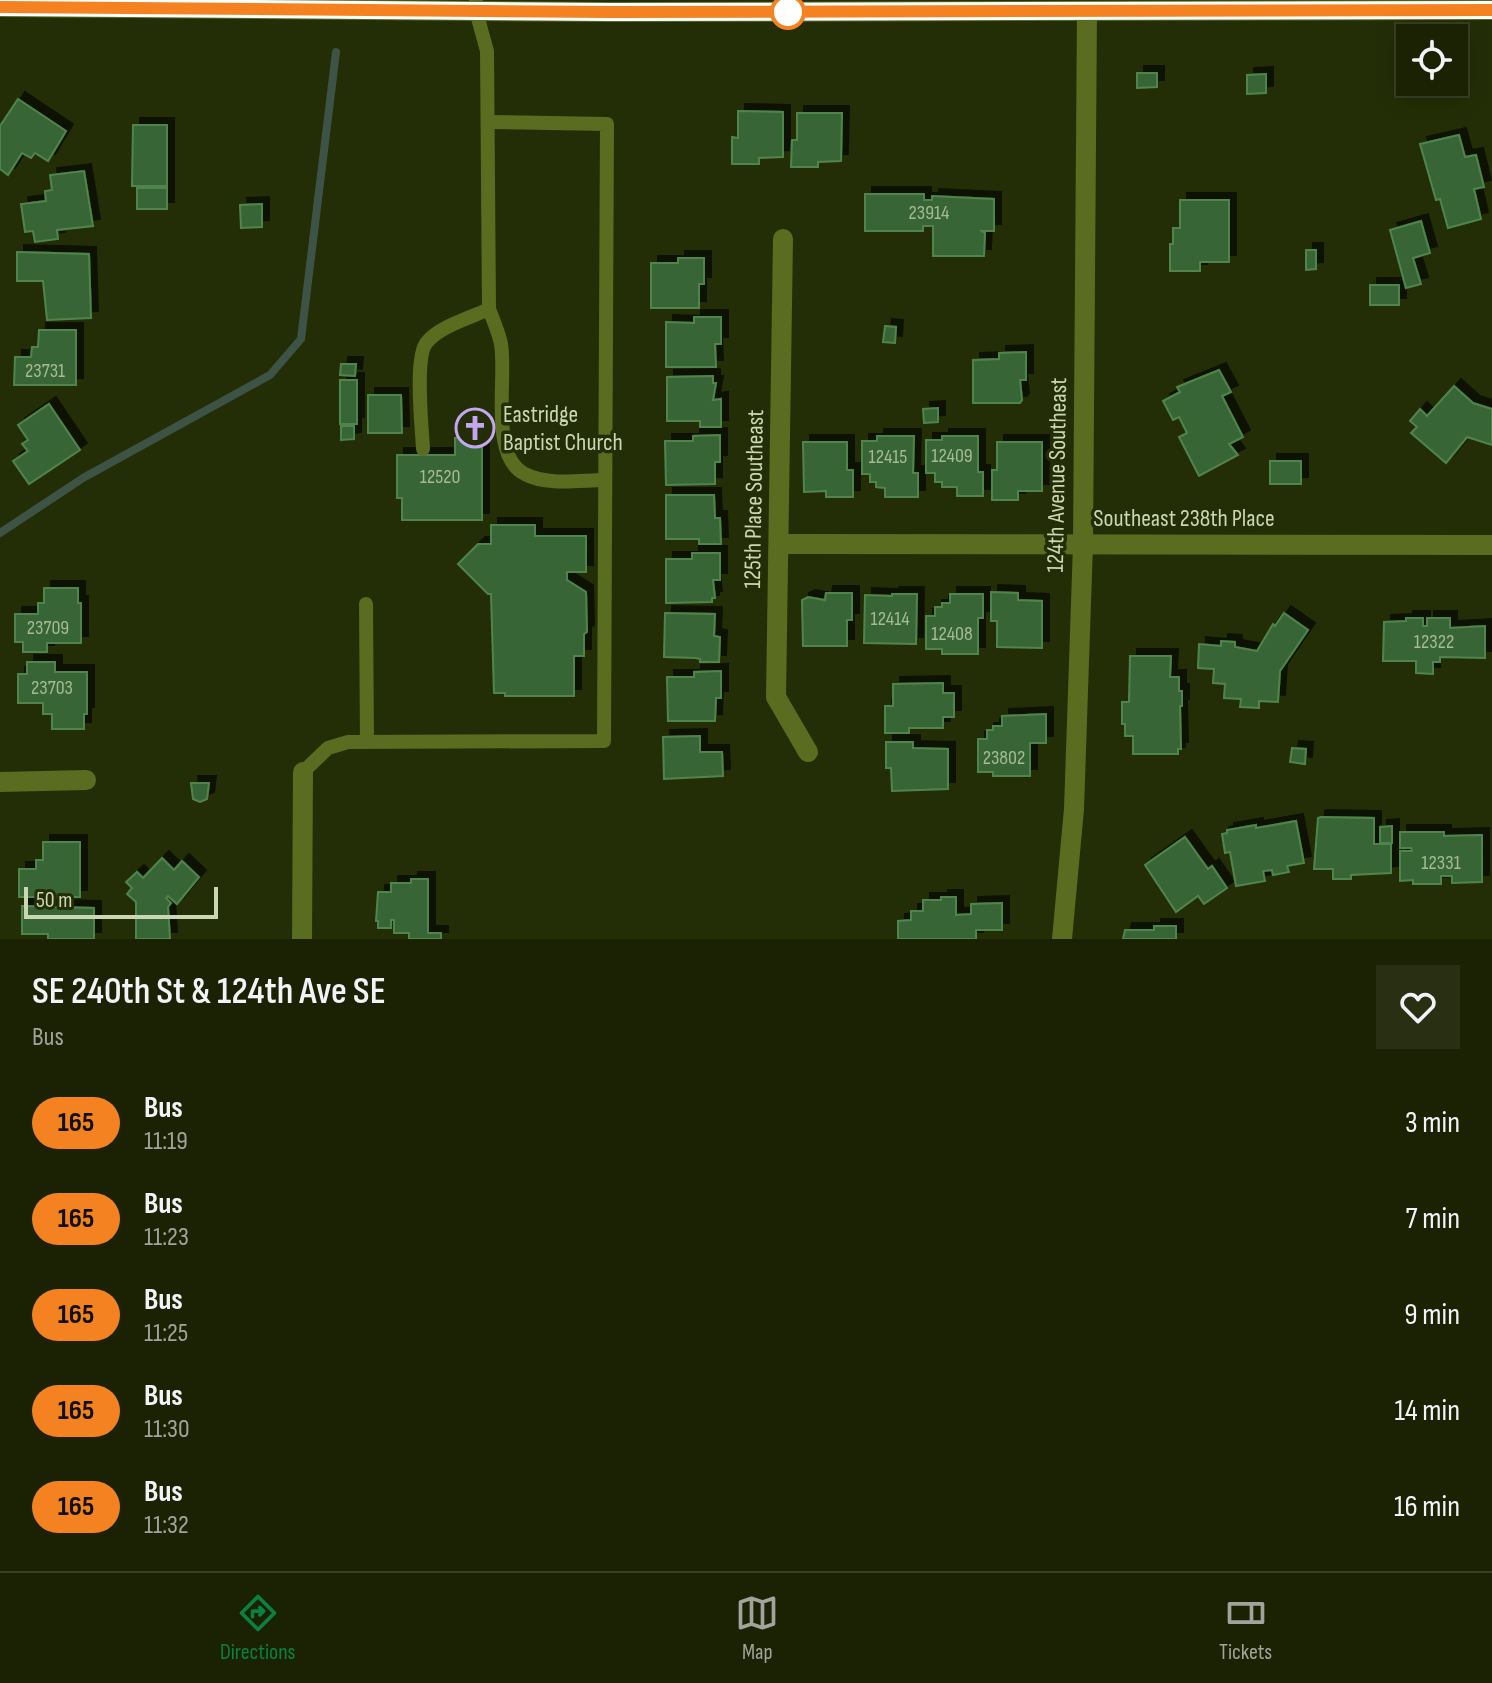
<!DOCTYPE html>
<style>
body{margin:0;font-family:"Sofia Sans Condensed",sans-serif;background:#282f13;color:#f1f3f6;height:100vh;display:flex;flex-direction:column;font-size:30px;white-space:nowrap}
*{box-sizing:border-box;margin:0}
p{font-size:26px;color:#a0a49a}
.icon{flex:none;width:44px;height:44px;fill:none;stroke:currentColor;stroke-width:2;stroke-linecap:round;stroke-linejoin:round}
.map{position:relative;height:939px;overflow:hidden}
.details{display:flex;flex-direction:column;background:#1b2204;flex:1}
.details>*{flex:none}
.badge{padding:0 16px;border-radius:26px;font-size:28px;line-height:52px}
.buttons{position:absolute;left:1396px;top:24px;display:grid;gap:16px}
.buttons a{display:grid;place-items:center;width:72px;height:72px;border-radius:0px;background:#1b2204;box-shadow:0 4px 20px #0003,0 0 0 2px #393f26;font-size:40px}
.scale{position:absolute;left:24px;bottom:20px;width:194px;box-sizing:border-box;padding-left:8px;border:4px solid #cbd7b2;border-top:0;font-size:22px;line-height:28px;white-space:nowrap;color:#cbd7b2;-webkit-text-stroke:6px #242e06;paint-order:stroke}
.map>.badge{position:absolute;translate:-50% -50%;box-shadow:0 0 0 4px #fff}
.round{display:grid;place-items:center;flex:none;width:84px;height:84px;border-radius:0px;background:#282f13}
.summary{display:flex;align-items:center;justify-content:space-between;height:136px;padding:0 32px}
h1{font-size:38px;font-weight:600;line-height:60px}
ul{padding:0;list-style:none}
li{display:flex;align-items:center;gap:24px;height:96px;padding:0 32px}
li div{flex:1}
li b{display:block;font-size:30px}
li em{font-style:normal}
li .badge{min-width:88px;font-weight:700;text-align:center}
.tabs{display:flex;justify-content:space-around;align-items:center;height:112px;border-top:2px solid #393f26;background:#1b2204;font-size:22px;color:#a0a49a}
.tabs a{display:grid;justify-items:center;gap:4px}
.tabs .selected{color:#0b8043}
.map>svg:first-child{display:block}
.lines{fill:none;stroke-linecap:round;stroke-linejoin:round}
.stream{stroke:#3d5346;stroke-width:8}
.building{fill:#396535;stroke:#50854b;stroke-width:2;filter:url(#shadow)}
.service{stroke:#596c20;stroke-width:14}
.minor{stroke:#596c20;stroke-width:20}
.secondary{stroke:#596c20;stroke-width:20}
.line-casing{stroke:#fff;stroke-width:18}
.line{stroke:#f58220;stroke-width:12}
.stop-dot{fill:#fff;stroke:#f58220;stroke-width:4}
.labels{text-anchor:middle;dominant-baseline:central;stroke-width:7;stroke-linejoin:round;paint-order:stroke}
.number-label{font-size:20px;fill:#a6ba93}
.poi-label{font-size:24px;fill:#cbd7b2;stroke:#242e06;text-anchor:start}
.street-label{font-size:24px;fill:#cbd7b2;stroke:#242e06}
</style>
<div class="map">
<svg width="1492" height="939" viewBox="0 0 1492 939">
<defs>
<filter id="shadow"><feDropShadow dx="7" dy="-7" stdDeviation="0" flood-color="#0009"/></filter>
</defs>
<rect width="100%" height="100%" fill="#242e06"/>
<g class="lines">
<polyline class="stream" points="0,533 83,478 270,375 301,339 336,52"/>
</g>
<g class="building">
<polygon points="1137,73 1157,73 1157,87 1137,88"/>
<polygon points="1266,74 1266,93 1247,94 1247,75"/>
<polygon points="18,99 66,131 48,161 35,153 31,158 22,153 8,175 0,169 0,126"/>
<polygon points="738,111 783,112 783,157 759,158 759,164 732,164 732,137 738,138"/>
<polygon points="797,113 842,113 841,161 818,162 818,167 791,167 792,140 797,140"/>
<polygon points="133,125 167,125 167,186 132,186"/>
<polygon points="1459,135 1465,157 1476,155 1484,187 1474,189 1481,219 1448,228 1440,199 1436,200 1420,144"/>
<polygon points="84,171 93,226 57,230 58,239 35,242 33,231 25,232 21,204 46,201 45,191 52,190 50,175"/>
<rect x="137" y="188" width="30" height="21"/>
<polygon points="865,194 924,194 924,200 932,200 932,196 994,199 994,231 982,231 985,233 984,256 933,256 933,226 923,226 923,231 865,231"/>
<polygon points="1180,200 1229,200 1229,262 1200,262 1200,271 1170,271 1170,244 1173,244 1173,228 1180,228"/>
<polygon points="262,204 262,227 241,228 240,205"/>
<polygon points="1421,221 1430,253 1413,258 1421,284 1406,288 1390,230"/>
<polygon points="1306,250 1316,250 1316,269 1306,270"/>
<polygon points="17,252 89,254 91,318 47,320 43,281 17,281"/>
<polygon points="678,258 704,258 704,284 699,284 699,308 651,308 651,263 678,263"/>
<rect x="1370" y="285" width="29" height="20"/>
<polygon points="694,317 721,317 721,344 715,344 716,367 666,367 666,322 694,323"/>
<polygon points="885,326 896,327 895,343 883,342"/>
<polygon points="39,330 76,330 76,385 14,385 15,357 31,357 32,347 38,347"/>
<polygon points="1026,352 1026,380 1020,380 1022,400 1020,403 973,403 973,360 999,359 999,353"/>
<polygon points="341,364 356,364 355,376 340,375"/>
<polygon points="1219,370 1231,392 1222,396 1243,437 1229,444 1238,455 1199,476 1179,437 1187,433 1179,417 1173,420 1163,401 1180,392 1177,387"/>
<polygon points="713,376 713,383 716,383 713,400 721,399 721,427 700,427 700,421 667,421 667,377"/>
<rect x="340" y="380" width="17" height="44"/>
<polygon points="1454,386 1473,403 1492,409 1492,445 1467,437 1446,463 1411,433 1417,427 1410,421 1420,409 1427,416"/>
<polygon points="368,395 401,395 402,433 368,433"/>
<polygon points="49,404 80,450 29,484 13,461 28,451 22,444 28,440 18,425"/>
<polygon points="938,408 938,422 924,423 923,409"/>
<polygon points="341,426 354,426 354,439 341,440"/>
<polygon points="720,435 720,462 715,462 715,484 666,485 665,441 693,441 693,436"/>
<polygon points="877,436 914,436 913,473 918,473 918,497 885,497 885,488 876,487 876,482 870,482 870,474 862,474 862,441 877,441"/>
<polygon points="942,436 978,436 978,472 983,472 983,496 957,496 957,487 942,487 942,482 935,482 935,473 926,473 926,440 942,440"/>
<polygon points="455,438 482,438 482,520 402,520 402,498 397,498 397,455 455,455"/>
<polygon points="803,442 847,442 847,470 853,470 853,497 826,497 826,491 804,492"/>
<polygon points="997,442 1042,442 1042,491 1018,491 1018,500 992,500 992,470 997,470"/>
<rect x="1270" y="461" width="31" height="23"/>
<polygon points="666,495 714,495 715,518 720,518 721,544 699,544 699,539 666,539"/>
<polygon points="491,525 535,525 535,536 586,536 586,572 567,572 567,580 586,592 587,632 584,634 584,656 574,656 574,696 505,696 505,693 494,693 491,594 488,594 458,564 478,544 491,544"/>
<polygon points="692,553 720,553 720,580 713,580 715,598 712,598 712,602 666,603 666,559 692,559"/>
<polygon points="44,588 78,588 78,603 81,603 81,643 47,643 47,652 23,652 23,642 15,642 15,614 38,614 38,603 44,603"/>
<polygon points="991,592 1018,593 1018,600 1042,601 1042,648 997,647 997,621 991,621"/>
<polygon points="826,593 852,593 852,620 847,620 847,646 803,646 802,600 808,597 825,600"/>
<polygon points="892,594 917,594 916,644 864,643 865,595 892,596"/>
<polygon points="950,594 983,594 983,618 978,618 978,654 942,654 942,649 926,649 926,616 935,616 935,607 942,607 942,603 950,603"/>
<polygon points="665,613 715,614 714,636 720,637 719,662 700,662 700,659 696,658 664,657"/>
<polygon points="1284,613 1308,630 1280,671 1278,702 1259,701 1259,708 1240,707 1241,699 1224,698 1225,684 1213,683 1214,669 1198,668 1199,644 1221,646 1221,641 1235,642 1235,647 1257,651 1273,624 1275,626"/>
<polygon points="1406,618 1423,618 1423,626 1427,626 1427,618 1450,618 1450,628 1485,626 1485,658 1440,657 1440,662 1433,662 1433,674 1416,673 1416,661 1383,661 1384,622 1406,621"/>
<polygon points="1130,656 1171,656 1170,677 1179,677 1179,691 1182,691 1182,706 1180,706 1181,749 1178,749 1178,754 1133,754 1133,736 1125,736 1125,724 1122,724 1122,702 1129,702"/>
<polygon points="27,662 55,662 55,672 87,672 87,714 84,714 84,729 52,729 52,714 43,714 43,703 18,703 18,674 27,674"/>
<polygon points="721,671 721,698 716,698 715,721 668,721 667,677 694,677 694,672"/>
<polygon points="943,683 943,693 954,693 954,717 943,717 943,728 909,728 909,733 885,733 885,706 893,706 893,684"/>
<polygon points="1046,714 1046,743 1030,743 1030,776 993,776 993,772 978,772 978,739 987,739 987,730 993,730 993,726 1002,726 1002,716"/>
<polygon points="700,736 700,752 722,752 723,776 664,779 663,737"/>
<polygon points="886,742 913,742 913,748 948,749 948,789 892,791 891,768 886,768"/>
<polygon points="1292,748 1306,749 1305,764 1290,762"/>
<polygon points="191,783 209,783 207,799 200,802 193,799"/>
<polygon points="1321,817 1374,818 1374,844 1391,844 1391,873 1351,875 1351,879 1333,879 1333,869 1314,869 1318,818"/>
<polygon points="1296,821 1304,863 1287,866 1289,872 1273,875 1272,870 1263,871 1265,881 1236,886 1230,852 1225,853 1222,834 1227,833 1227,830 1256,825 1256,828"/>
<polygon points="1392,826 1392,843 1380,843 1380,827"/>
<polygon points="1400,832 1444,832 1444,836 1482,835 1482,882 1452,883 1452,876 1441,876 1441,884 1413,884 1413,880 1400,881 1400,851 1412,851 1411,848 1400,848"/>
<polygon points="1185,837 1208,869 1212,866 1227,888 1204,904 1198,896 1176,912 1145,865"/>
<polygon points="43,842 80,842 80,897 19,897 19,869 36,869 36,860 43,860"/>
<polygon points="162,858 174,870 182,861 199,877 177,904 168,896 166,898 171,903 168,907 170,939 136,939 136,902 127,894 132,888 126,882 137,872 143,878"/>
<polygon points="411,879 428,879 428,933 441,933 441,939 409,939 409,933 394,933 394,920 391,920 391,928 378,928 378,921 376,921 378,892 391,892 391,883 411,883"/>
<polygon points="941,897 956,897 956,915 971,914 971,904 1002,903 1002,930 976,930 976,939 898,939 898,921 911,920 911,911 923,911 923,900 941,900"/>
<polygon points="22,906 94,908 94,939 48,939 48,934 22,934"/>
<polygon points="1154,926 1176,926 1176,939 1123,939 1125,930 1154,930"/>
</g>
<g class="lines">
<g class="service">
<path d="M476,0V11L487,51L489,309C493,320 499,333 501,344C507,378 489,457 525,474C547,486 581,480 605,480"/>
<path d="M423,449C422,427 414,356 427,342C440,326 470,318 489,309"/>
<polyline points="366,604 367,742"/>
<polyline points="303,772 328,748 348,742 604,741 607,124 488,122"/>
</g>
<g class="minor">
<polyline points="783,239 776,697 808,752"/>
<polyline points="779,544 1492,545"/>
<polyline points="0,782 86,780"/>
<polyline points="302,939 303,772"/>
<polyline points="1062,939 1074,809 1083,544 1087,11"/>
</g>
<polyline class="secondary" points="0,7 610,12 1492,10"/>
</g>
<g class="lines">
<g class="line-casing">
<polyline id="line" points="0,7 610,12 1492,10"/>
</g>
<use href="#line" class="line"/>
</g>
<defs>
<g id="church-ring" transform="scale(2)"><circle r="9.5" fill="#242e06" stroke="#c4a7f1" stroke-width="1.5"/><path d="M-1.2-6h2.4v3.5h3.3v2.4h-3.3V6h-2.4V-.1h-3.3v-2.4h3.3Z" fill="#c4a7f1"/></g>
</defs>
<g fill-rule="evenodd">
<use href="#church-ring" x="475" y="428"/>
</g>
<circle class="stop-dot" cx="788" cy="12" r="16"/>
<g class="labels">
<g class="number-label">
<text x="929" y="213">23914</text>
<text x="45" y="371">23731</text>
<text x="952" y="456">12409</text>
<text x="888" y="457">12415</text>
<text x="440" y="477">12520</text>
<text x="890" y="619">12414</text>
<text x="48" y="628">23709</text>
<text x="952" y="634">12408</text>
<text x="1434" y="642">12322</text>
<text x="52" y="688">23703</text>
<text x="1004" y="758">23802</text>
<text x="1441" y="863">12331</text>
</g>
<g class="poi-label">
<text x="503" y="414">Eastridge<tspan x="503" dy="28">Baptist Church</tspan></text>
</g>
<g class="street-label">
<text transform="translate(1057 475) rotate(-89)">124th Avenue Southeast</text>
<text transform="translate(754 499) rotate(-89)">125th Place Southeast</text>
<text x="1184" y="518">Southeast 238th Place</text>
</g>
</g>
</svg>
<div class="buttons">
<a><svg class="icon" aria-label="locate" viewBox="0 0 24 24"><circle cx="12" cy="12" r="6"/><path d="M12 2v4M12 18v4M2 12h4M18 12h4"/></svg></a>
</div>
<div class="scale">50 m</div>
</div>
<section class="details">
<div class="summary"><div><h1>SE 240th St &amp; 124th Ave SE</h1><p>Bus</p></div><a class="round"><svg class="icon" aria-label="heart" viewBox="0 0 24 24"><path d="M12 20l-8-8c-3-5 5-10 8-4 3-6 11-1 8 4z"/></svg></a></div>
<ul>
<li><span class="badge" style="background:#f58220;color:#111">165</span><div><b>Bus</b><p>11:19</p></div><em>3 min</em></li>
<li><span class="badge" style="background:#f58220;color:#111">165</span><div><b>Bus</b><p>11:23</p></div><em>7 min</em></li>
<li><span class="badge" style="background:#f58220;color:#111">165</span><div><b>Bus</b><p>11:25</p></div><em>9 min</em></li>
<li><span class="badge" style="background:#f58220;color:#111">165</span><div><b>Bus</b><p>11:30</p></div><em>14 min</em></li>
<li><span class="badge" style="background:#f58220;color:#111">165</span><div><b>Bus</b><p>11:32</p></div><em>16 min</em></li>
</ul>
</section>
<nav class="tabs">
<a class="selected"><svg class="icon" aria-label="directions" viewBox="0 0 24 24"><path d="M12 3l9 9-9 9-9-9zM9 14v-3h6M13 9l2 2-2 2"/></svg>Directions</a>
<a><svg class="icon" aria-label="map" viewBox="0 0 24 24"><path d="M3 6l6-2 6 2 6-2v14l-6 2-6-2-6 2zM9 4v14M15 6v14"/></svg>Map</a>
<a><svg class="icon" aria-label="tickets" viewBox="0 0 24 24"><path d="M3 7h18v10H3zM15 7v10"/></svg>Tickets</a>
</nav>
